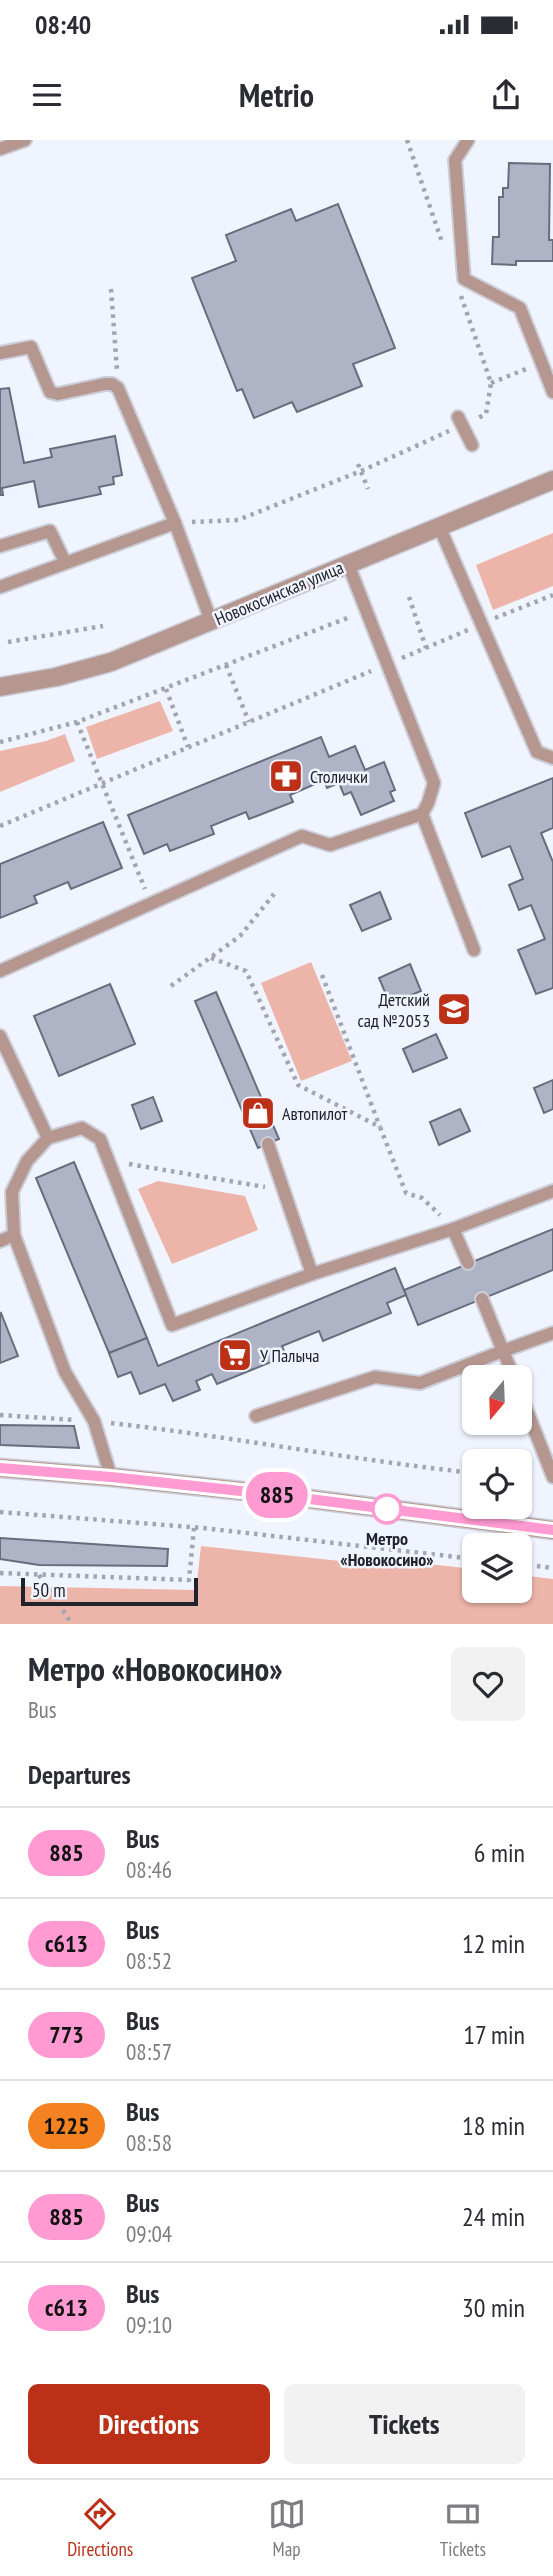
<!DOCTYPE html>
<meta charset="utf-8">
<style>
body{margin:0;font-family:"PT Sans Narrow",sans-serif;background:#f2f2f3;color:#2b2b33;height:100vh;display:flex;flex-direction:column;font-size:26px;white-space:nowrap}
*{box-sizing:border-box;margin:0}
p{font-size:23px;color:#7c7c81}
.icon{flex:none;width:38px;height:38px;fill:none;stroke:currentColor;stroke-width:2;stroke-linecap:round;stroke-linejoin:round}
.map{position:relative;height:1484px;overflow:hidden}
.details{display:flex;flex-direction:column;background:#fff;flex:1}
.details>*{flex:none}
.badge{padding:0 14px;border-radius:23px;font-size:24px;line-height:46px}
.needle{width:46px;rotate:199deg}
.tools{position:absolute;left:462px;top:1225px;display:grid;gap:14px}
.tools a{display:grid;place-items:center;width:70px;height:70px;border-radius:10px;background:#fff;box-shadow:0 2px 5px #0004;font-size:35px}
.scale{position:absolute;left:21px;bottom:18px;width:177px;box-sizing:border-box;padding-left:7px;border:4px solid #21232a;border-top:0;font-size:19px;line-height:24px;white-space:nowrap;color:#21232a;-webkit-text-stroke:5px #f0f4ff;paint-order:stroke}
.map>.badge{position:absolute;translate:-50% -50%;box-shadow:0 0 0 4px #fff}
h2{padding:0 28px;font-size:26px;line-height:63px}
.round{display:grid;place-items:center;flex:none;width:74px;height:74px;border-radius:10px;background:#f2f2f3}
.summary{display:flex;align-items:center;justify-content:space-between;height:119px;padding:0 28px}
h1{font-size:33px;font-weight:700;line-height:52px}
.cta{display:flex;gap:14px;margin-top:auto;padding:14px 28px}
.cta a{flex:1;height:80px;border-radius:10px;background:#bc3018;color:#fff;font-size:28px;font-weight:700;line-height:80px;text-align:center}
.cta a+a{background:#f2f2f3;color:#2b2b33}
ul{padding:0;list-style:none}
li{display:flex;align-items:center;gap:21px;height:91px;padding:0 28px;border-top:2px solid #e1e1e2}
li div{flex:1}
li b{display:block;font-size:26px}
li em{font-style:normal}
li .badge{min-width:77px;font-weight:700;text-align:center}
.status{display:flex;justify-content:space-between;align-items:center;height:49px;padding:0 35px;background:#fff;direction:ltr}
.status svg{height:19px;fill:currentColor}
header{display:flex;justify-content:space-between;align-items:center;height:91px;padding:0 28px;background:#fff;font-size:32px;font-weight:700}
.dock{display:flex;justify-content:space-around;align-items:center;height:98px;border-top:2px solid #e1e1e2;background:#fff;font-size:19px;color:#7c7c81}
.dock a{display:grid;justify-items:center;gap:4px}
.dock .active{color:#bc3018}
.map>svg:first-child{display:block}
.green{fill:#edb5a9}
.building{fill:#aeb4c6;stroke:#676d7d;stroke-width:2}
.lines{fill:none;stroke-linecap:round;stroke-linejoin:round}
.service-casing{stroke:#cbced9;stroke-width:16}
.tertiary-casing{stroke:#cbced9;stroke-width:21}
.path{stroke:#a3a6b0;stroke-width:4.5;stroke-dasharray:3.5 5;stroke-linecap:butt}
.service{stroke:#b59790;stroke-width:12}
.tertiary{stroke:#b59790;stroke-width:18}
.line-casing{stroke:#fff;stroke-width:16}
.line{stroke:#ff9ad2;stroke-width:10}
.stop-dot{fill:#fff;stroke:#ff9ad2;stroke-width:3.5}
.labels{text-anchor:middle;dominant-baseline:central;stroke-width:5;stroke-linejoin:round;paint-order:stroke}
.street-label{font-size:18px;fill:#21232a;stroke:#f0f4ff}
.poi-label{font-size:18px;fill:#21232a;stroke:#f0f4ff;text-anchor:start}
.stop-label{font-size:18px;font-weight:bold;fill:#21232a;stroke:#f0f4ff}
</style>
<div class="status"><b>08:40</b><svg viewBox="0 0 49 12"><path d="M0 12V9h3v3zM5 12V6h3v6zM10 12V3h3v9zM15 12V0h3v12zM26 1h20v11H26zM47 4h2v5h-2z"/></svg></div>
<header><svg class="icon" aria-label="menu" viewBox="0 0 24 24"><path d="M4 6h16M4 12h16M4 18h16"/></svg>Metrio<svg class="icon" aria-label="share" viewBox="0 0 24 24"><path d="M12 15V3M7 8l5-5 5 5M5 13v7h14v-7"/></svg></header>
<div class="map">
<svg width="553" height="1484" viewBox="0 0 553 1484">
<rect width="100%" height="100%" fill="#f0f4ff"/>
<g class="green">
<polygon points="553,393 553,446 493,470 476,425"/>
<polygon points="160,561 173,591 97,619 86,587"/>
<polygon points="65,594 75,621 0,652 0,611 46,601"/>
<polygon points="311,822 352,921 301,941 261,843"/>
<polygon points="158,1041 245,1056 258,1090 172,1124 138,1049"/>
<polygon points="201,1406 387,1426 401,1421 474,1429 474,1451 520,1451 520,1435 553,1439 553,1484 0,1484 0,1446 196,1450"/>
</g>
<g class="building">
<polygon points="509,23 550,24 549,100 553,100 553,121 516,121 516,125 492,124 493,97 499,97 499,57 503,57 503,48 508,48"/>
<polygon points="338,64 395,208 353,224 362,246 297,272 292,262 254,278 242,249 237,251 192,138 236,121 226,95 291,69 296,81"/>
<polygon points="9,248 24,323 52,317 50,309 115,296 122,335 113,337 114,344 99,347 101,354 39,367 34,341 2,348 3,355 0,355 0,249"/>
<polygon points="321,597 329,617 355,606 365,630 384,622 395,650 390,652 394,661 361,675 351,652 344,655 339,643 327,648 324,640 290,655 293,662 249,679 246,672 211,686 214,694 170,711 167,704 144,714 128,675"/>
<polygon points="553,638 553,688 541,693 553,722 553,848 536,854 518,810 545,799 531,765 519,770 509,745 523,739 510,706 482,717 465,673"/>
<polygon points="103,682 122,728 71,749 68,742 34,756 37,763 0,778 0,724"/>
<polygon points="380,752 391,779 362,791 350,765"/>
<polygon points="410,824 421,851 390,864 379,838"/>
<polygon points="110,844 135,904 59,936 34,876"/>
<polygon points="216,852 279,999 258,1008 195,861"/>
<polygon points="436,894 447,918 413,932 403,909"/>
<polygon points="553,940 553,969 544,973 534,948"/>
<polygon points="153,957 162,981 141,989 132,965"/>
<polygon points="460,969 470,991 439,1005 430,982"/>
<polygon points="74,1022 147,1198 109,1213 36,1038"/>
<polygon points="553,1089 553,1130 418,1185 404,1150"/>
<polygon points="395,1128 406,1155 387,1163 391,1173 323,1201 319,1191 282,1206 286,1216 217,1244 212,1234 196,1241 200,1250 173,1261 165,1244 140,1254 131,1232 118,1237 109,1213 147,1198 158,1226"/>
<polygon points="1,1173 18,1216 0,1223 0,1174"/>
<polygon points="0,1285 74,1286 79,1308 0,1305"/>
<polygon points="0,1398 168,1409 167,1426 39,1425 0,1419"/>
</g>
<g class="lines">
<g class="service-casing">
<g id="service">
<polyline points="468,0 455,20 464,139 520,168 553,252"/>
<polyline points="0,9 25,0"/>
<polyline points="0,213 31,207 50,252 58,254 105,244 112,244 118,248 175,383 211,481"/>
<polyline points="458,277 472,305"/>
<polyline points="439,386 537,612 553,618"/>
<polyline points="0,406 50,391 65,422"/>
<polyline points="0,447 175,383"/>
<polyline points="422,674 474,810"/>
<polyline points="0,831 302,696 330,705 422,674 428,663 434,643 348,424"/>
<polyline points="0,896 48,998"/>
<polyline points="268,1004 312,1134"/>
<polyline points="453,1089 553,1051"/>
<polyline points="14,1095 65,1232 94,1281 111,1337"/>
<polyline points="0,1101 14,1095 12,1052 27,1021 48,998 82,988 100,999 172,1185 312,1134 453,1089 468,1123"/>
<polyline points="514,1237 503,1211 553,1193"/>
<polyline points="520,1253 553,1337"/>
<polyline points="256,1276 375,1237 420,1243 503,1211 482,1159"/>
</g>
</g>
<g class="tertiary-casing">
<g id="tertiary">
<polyline points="0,547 56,537 111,522 553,340"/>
<polyline points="0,1328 111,1337 279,1355 553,1390"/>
</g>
</g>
<g class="path">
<polyline points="407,0 442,102"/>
<polyline points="111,149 117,230"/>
<polyline points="461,156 491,243 486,274 476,279"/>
<polyline points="491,243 526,229"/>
<polyline points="358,324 368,349"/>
<polyline points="192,382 238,380 361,331 449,291"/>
<polyline points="409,457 426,508"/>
<polyline points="495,478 553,455"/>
<polyline points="8,502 103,486"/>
<polyline points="402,518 468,490"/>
<polyline points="226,525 249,582"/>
<polyline points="166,549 188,607"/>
<polyline points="77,582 145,749"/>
<polyline points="0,602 77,582 350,477"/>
<polyline points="0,686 371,531"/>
<polyline points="211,818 246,831 298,945 380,987 406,1053 422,1058 440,1075"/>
<polyline points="322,835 380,987"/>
<polyline points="171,846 240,796 274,754"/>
<polyline points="129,1024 265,1047"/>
<polyline points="0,1275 75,1280"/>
<path d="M111,1283C233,1297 353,1320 474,1333"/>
<polyline points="520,1338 536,1340"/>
<polyline points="0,1372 203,1388 474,1419"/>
<polyline points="520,1424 553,1428"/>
<polyline points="0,1433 189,1440 194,1388"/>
<polyline points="39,1435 72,1484"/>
</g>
<use href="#service" class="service"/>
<use href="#tertiary" class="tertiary"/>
</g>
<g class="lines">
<g class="line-casing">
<polyline id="line" points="0,1328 111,1337 278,1355 553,1390"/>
</g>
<use href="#line" class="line"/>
</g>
<defs>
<g id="pharmacy-square" transform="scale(1.75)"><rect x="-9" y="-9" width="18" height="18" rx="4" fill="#bc3018" stroke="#f0f4ff"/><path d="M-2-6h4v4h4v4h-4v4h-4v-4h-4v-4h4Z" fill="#fff"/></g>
<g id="school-square" transform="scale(1.75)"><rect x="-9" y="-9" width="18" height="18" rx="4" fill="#bc3018" stroke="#f0f4ff"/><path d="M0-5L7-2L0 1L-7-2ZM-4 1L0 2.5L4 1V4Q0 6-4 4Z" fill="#fff"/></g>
<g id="shop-square" transform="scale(1.75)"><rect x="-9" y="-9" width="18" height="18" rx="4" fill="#bc3018" stroke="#f0f4ff"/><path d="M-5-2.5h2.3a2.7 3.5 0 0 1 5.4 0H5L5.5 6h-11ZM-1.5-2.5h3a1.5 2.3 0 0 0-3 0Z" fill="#fff"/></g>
<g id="supermarket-square" transform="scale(1.75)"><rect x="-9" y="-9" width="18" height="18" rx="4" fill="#bc3018" stroke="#f0f4ff"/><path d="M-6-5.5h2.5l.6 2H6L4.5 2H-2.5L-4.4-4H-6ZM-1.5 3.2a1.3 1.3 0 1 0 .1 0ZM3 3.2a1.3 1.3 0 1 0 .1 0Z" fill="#fff"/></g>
</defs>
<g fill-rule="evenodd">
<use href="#pharmacy-square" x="286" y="636"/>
<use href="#school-square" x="454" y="869"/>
<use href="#shop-square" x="258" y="973"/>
<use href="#supermarket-square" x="235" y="1215"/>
</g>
<circle class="stop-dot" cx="387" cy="1369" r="14"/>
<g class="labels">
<g class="street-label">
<text transform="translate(279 453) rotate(-23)">Новокосинская улица</text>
</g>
<g class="poi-label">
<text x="310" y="636">Столички</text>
<text x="430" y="859" text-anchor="end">Детский<tspan x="430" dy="21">сад №2053</tspan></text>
<text x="282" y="973">Автопилот</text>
<text x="260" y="1215">У Палыча</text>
</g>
<g class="stop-label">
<text x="387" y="1398">Метро<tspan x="387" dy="21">«Новокосино»</tspan></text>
</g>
</g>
</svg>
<div class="tools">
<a><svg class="needle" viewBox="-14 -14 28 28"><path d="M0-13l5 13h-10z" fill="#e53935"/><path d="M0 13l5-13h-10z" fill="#7c7c81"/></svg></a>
<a><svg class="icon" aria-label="locate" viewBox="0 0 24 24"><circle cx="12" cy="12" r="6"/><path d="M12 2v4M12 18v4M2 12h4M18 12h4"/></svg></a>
<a><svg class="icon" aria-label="layers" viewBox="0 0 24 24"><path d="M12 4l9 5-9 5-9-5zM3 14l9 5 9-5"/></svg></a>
</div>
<div class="scale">50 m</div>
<b class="badge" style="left:277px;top:1355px;background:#ff9ad2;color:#111">885</b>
</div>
<section class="details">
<div class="summary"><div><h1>Метро «Новокосино»</h1><p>Bus</p></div><a class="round"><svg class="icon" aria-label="heart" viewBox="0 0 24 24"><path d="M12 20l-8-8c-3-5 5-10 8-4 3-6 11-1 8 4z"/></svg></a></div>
<h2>Departures</h2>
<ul>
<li><span class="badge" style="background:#ff9ad2;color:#111">885</span><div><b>Bus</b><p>08:46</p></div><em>6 min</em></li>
<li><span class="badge" style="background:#ff9ad2;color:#111">с613</span><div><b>Bus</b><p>08:52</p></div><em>12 min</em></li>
<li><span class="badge" style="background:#ff9ad2;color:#111">773</span><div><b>Bus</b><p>08:57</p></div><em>17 min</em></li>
<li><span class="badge" style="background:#f58220;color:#111">1225</span><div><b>Bus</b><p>08:58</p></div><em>18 min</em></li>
<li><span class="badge" style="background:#ff9ad2;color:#111">885</span><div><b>Bus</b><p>09:04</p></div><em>24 min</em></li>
<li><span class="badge" style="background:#ff9ad2;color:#111">с613</span><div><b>Bus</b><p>09:10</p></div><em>30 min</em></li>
</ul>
<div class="cta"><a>Directions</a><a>Tickets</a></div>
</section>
<nav class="dock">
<a class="active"><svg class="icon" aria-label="directions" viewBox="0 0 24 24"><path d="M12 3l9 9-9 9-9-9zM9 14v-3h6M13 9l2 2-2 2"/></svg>Directions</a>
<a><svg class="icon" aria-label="map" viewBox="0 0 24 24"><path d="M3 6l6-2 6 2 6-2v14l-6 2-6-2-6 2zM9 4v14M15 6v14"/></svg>Map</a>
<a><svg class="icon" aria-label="tickets" viewBox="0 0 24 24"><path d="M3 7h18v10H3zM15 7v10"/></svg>Tickets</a>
</nav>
